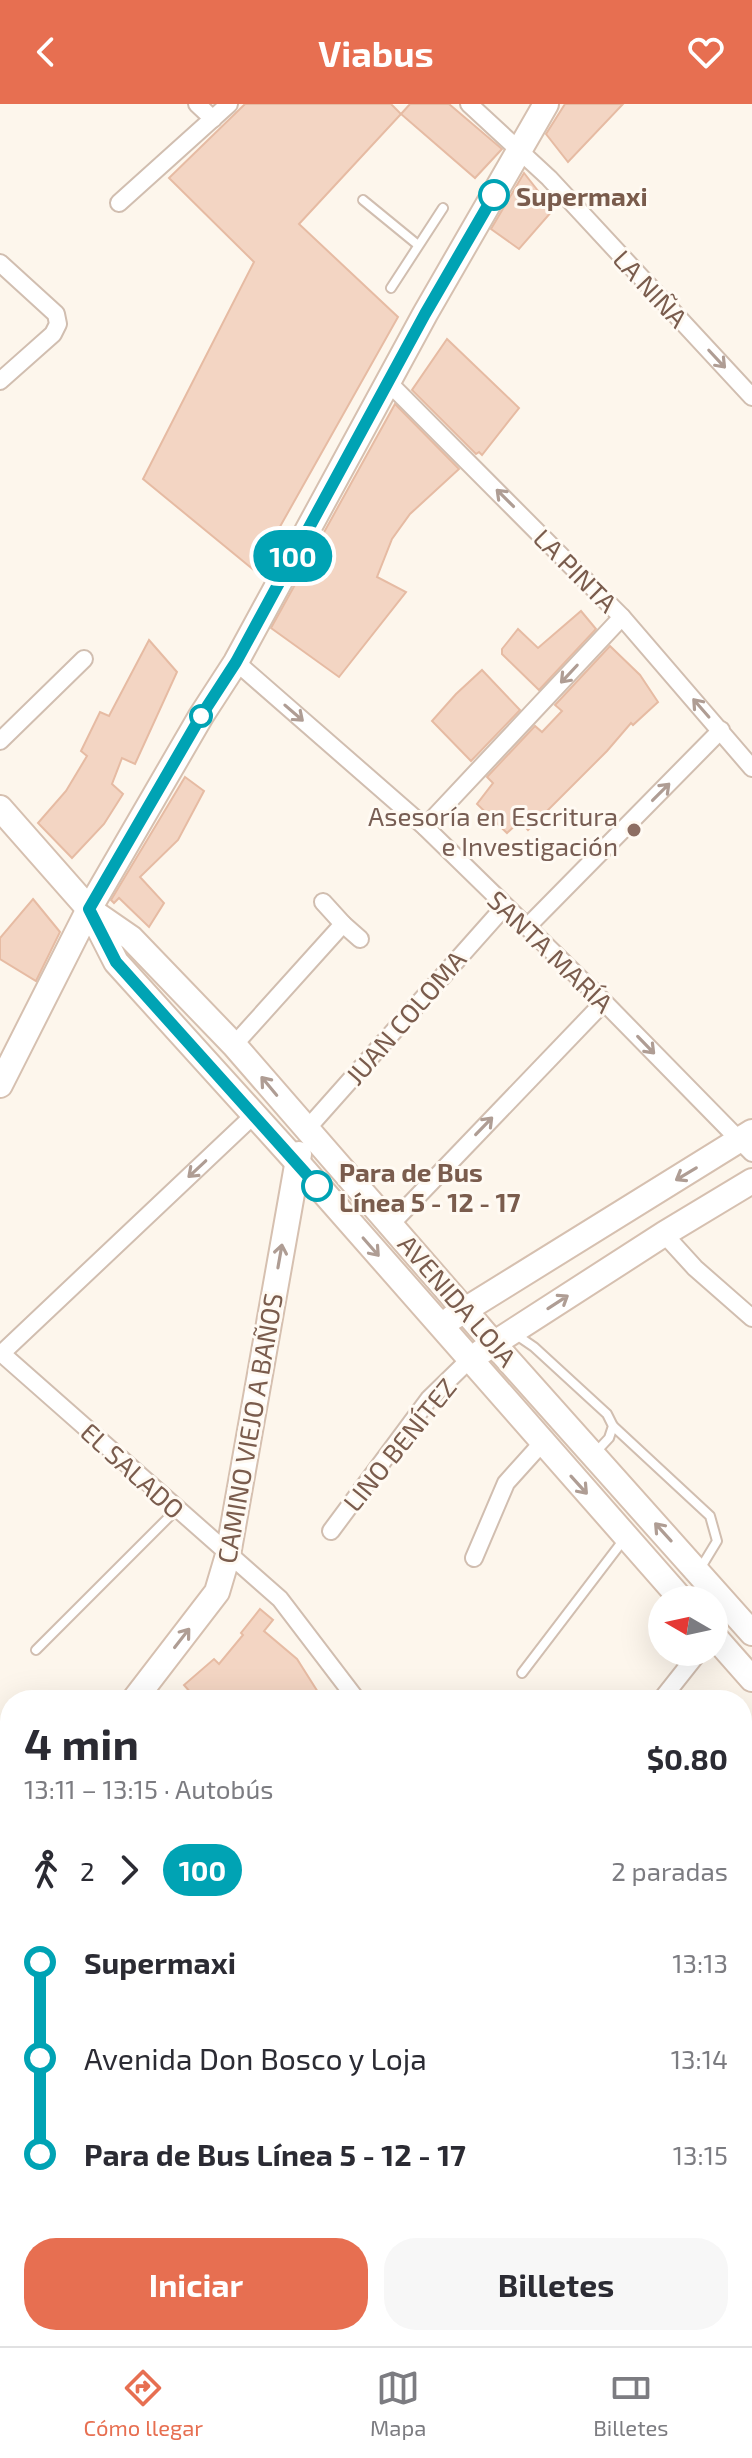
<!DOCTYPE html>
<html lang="es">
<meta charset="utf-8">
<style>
body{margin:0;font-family:"Exo 2",sans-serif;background:#f7f7f7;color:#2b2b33;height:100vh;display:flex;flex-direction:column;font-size:30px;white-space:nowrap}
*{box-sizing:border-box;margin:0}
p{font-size:26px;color:#7c7c81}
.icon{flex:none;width:44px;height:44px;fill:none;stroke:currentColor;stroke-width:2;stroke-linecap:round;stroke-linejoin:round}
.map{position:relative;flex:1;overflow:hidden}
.panel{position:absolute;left:0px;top:1586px;width:752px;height:656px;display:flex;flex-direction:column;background:#fff;border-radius:32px 32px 0 0;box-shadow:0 8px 32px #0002}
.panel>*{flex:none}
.badge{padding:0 16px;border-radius:26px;font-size:28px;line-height:52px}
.needle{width:52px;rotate:279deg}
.controls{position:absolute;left:648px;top:1482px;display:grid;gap:16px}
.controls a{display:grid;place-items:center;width:80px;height:80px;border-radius:50%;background:#fff;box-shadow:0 8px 32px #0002;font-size:40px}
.map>.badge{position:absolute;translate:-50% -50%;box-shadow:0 0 0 4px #fff}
.legs{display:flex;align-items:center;gap:12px;height:88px;padding:0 24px;font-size:26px}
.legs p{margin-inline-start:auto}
.overview{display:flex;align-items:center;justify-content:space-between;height:136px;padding:0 24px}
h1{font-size:44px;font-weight:700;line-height:60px}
.cta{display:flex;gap:16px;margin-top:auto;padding:16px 24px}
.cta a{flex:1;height:92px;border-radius:32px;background:#e76f51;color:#fff;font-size:32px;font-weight:700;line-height:92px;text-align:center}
.cta a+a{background:#f7f7f7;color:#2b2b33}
ul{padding:0 24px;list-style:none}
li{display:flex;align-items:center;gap:28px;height:96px;font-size:30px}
li i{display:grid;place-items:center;width:12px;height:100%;margin:0 10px;background:currentColor}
li i::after{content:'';width:20px;height:20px;margin:-10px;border:6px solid;border-radius:50%;background:#fff}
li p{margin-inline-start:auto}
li:first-child i{background:linear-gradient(#0000 50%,currentColor 0)}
li:last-child i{background:linear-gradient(currentColor 50%,#0000 0)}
header{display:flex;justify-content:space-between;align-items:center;height:104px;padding:0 24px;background:#e76f51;color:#fff;font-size:36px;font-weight:700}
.tab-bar{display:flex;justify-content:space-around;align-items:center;height:112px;border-top:2px solid #e1e1e2;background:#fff;font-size:22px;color:#7c7c81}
.tab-bar a{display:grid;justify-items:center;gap:4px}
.tab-bar .on{color:#e76f51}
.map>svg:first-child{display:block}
.building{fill:#f3d5c3;stroke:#e6bba3;stroke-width:2}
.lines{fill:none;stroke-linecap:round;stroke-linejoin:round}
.lane-casing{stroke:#d1beb0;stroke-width:12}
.street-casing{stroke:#d1beb0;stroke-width:20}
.secondary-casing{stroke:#d6c0b0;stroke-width:28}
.lane{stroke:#fff;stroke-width:8}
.street{stroke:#fff;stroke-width:16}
.secondary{stroke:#fff;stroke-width:24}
.oneway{stroke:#af9d94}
.line-1-casing{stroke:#fff;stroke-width:18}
.line-1{stroke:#00a3b4;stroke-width:12}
.stop-1-dot{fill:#fff;stroke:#00a3b4;stroke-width:4}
.education-dot{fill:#8d6e63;stroke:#fffaf3;stroke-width:3}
.labels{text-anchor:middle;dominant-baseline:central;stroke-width:6;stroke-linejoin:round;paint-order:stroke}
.stop-label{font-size:26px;font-weight:bold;fill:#7a5c4d;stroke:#fffaf3;text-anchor:start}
.street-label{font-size:26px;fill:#7a5c4d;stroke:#fffaf3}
.education-label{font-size:26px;fill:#785e54;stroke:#fffaf3;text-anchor:end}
</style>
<header><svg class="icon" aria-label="back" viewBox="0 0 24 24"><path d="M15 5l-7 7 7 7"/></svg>Viabus<svg class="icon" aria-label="heart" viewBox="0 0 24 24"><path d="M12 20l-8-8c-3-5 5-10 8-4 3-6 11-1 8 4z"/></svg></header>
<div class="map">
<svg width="752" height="2242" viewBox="0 0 752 2242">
<rect width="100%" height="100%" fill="#fdf6ec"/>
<g class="building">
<polygon points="245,0 391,0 401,10 299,120 398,213 255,467 143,375 254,158 169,74"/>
<polygon points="410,0 449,0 502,45 475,74 401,10"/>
<polygon points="565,0 623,0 568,58 546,30"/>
<polygon points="524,69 553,106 519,145 491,125"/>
<polygon points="447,235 519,304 482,351 479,348 476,350 412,286"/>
<polygon points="395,300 459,365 410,410 392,435 377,473 406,488 339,573 271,524"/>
<polygon points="581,507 596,525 539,586 502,550 502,545 518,525 538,544"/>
<polygon points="149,536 177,568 135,660 122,654 112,680 123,690 104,720 72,754 38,719 66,687 87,652 81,647 100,608 109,612"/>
<polygon points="610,542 640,571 658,598 633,621 631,619 607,647 528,726 520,717 507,729 477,700 493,679 487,673 535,622 542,628 562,607 555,601"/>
<polygon points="482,566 520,606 471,657 432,617 456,590"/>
<polygon points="185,673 204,687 178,736 140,773 164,799 149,823 119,794 114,799 111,796"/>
<polygon points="33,795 60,828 36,877 0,855 0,834"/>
<polygon points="260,1505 273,1516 264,1527 297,1555 323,1596 197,1596 184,1581 214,1555 219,1560 243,1531 241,1529"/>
</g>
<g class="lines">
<g class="lane-casing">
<g id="lane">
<polyline points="363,96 418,141"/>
<polyline points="391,184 443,104"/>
<polyline points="515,1230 534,1243 607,1310 613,1322 609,1334 594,1350"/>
<polyline points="613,1322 710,1412 717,1437 700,1465"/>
<polyline points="36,1546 177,1405"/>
<polyline points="522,1569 625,1434"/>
</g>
</g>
<g class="street-casing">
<g id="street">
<polyline points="197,0 213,15"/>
<polyline points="469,0 549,74 752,293"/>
<polyline points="119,99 229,0"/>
<polyline points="0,159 56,210 58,220 53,230 0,277"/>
<polyline points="388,278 622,513 752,664"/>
<polyline points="236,558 425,723 604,898 752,1049"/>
<polyline points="0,637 84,555"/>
<polyline points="425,723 622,513"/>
<polyline points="343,820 360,835"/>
<polyline points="527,823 721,626"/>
<polyline points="234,941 343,820 323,798"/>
<polyline points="306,1026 505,802"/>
<polyline points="392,1119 604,898"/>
<polyline points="664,1130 695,1164 752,1214"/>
<polyline points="0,1248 280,1495 357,1596"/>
<polyline points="2,1249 254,1011"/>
<polyline points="331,1427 429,1295 469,1256"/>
<polyline points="474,1454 506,1379 542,1339"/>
<polyline points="661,1596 699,1548"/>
<polyline points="0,1894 10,1898"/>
<polyline points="742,1996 752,2003"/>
<polyline points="742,2091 752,2098"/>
<polyline points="742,2146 752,2135"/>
<polyline points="0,2164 10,2167"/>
<polyline points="742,2226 752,2235"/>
<polyline points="210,2232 252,2242"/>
<polyline points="534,2242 537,2232"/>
<polyline points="679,2242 683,2232"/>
</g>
</g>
<g class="secondary-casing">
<g id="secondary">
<polyline points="0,704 89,805 131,834 234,941 494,1240 752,1529"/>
<polyline points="90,807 116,858 297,1058 682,1496"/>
<polyline points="0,981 89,805 201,612 236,558 425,210 546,0"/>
<polyline points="452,1214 752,1028"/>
<polyline points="481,1248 664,1130 752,1077"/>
<polyline points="714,1532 752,1575"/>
<polyline points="134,1596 217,1488 228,1451 299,1050"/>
<polyline points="742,1753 752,1742"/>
<polyline points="0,1765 10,1755"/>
<polyline points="346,2242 351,2232"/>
</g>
</g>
<use href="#lane" class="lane"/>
<use href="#street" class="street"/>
<use href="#secondary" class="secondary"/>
</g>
<defs><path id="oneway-shaft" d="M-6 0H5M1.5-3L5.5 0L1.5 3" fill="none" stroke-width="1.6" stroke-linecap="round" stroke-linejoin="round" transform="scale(2)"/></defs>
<g class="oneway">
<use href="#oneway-shaft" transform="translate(717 255) rotate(47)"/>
<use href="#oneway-shaft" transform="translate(505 394) rotate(-135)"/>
<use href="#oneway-shaft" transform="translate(569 570) rotate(133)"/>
<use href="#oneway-shaft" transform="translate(701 604) rotate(-131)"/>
<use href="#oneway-shaft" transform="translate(294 609) rotate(41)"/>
<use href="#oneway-shaft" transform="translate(661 688) rotate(-45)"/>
<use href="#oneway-shaft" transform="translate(646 941) rotate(46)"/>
<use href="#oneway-shaft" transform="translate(269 982) rotate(-130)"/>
<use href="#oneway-shaft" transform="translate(484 1022) rotate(-46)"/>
<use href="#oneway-shaft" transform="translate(197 1065) rotate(137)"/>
<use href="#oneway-shaft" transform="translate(686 1070) rotate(149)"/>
<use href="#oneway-shaft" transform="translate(371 1143) rotate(49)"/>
<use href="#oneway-shaft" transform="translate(280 1152) rotate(-80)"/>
<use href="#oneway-shaft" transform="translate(558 1198) rotate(-33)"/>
<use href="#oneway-shaft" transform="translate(579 1381) rotate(48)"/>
<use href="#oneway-shaft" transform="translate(663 1428) rotate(-132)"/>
<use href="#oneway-shaft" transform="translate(182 1534) rotate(-52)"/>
</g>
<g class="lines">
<g class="line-1-casing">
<polyline id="line-1" points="317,1082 116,858 89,805 201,612 236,558 425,210 494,91"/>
</g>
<use href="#line-1" class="line-1"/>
</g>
<g class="stop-1-dot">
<circle cx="494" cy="91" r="14"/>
<circle cx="201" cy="612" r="10"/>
<circle cx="317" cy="1082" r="14"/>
</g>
<circle class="education-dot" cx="634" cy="726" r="8"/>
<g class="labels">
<g class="stop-label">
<text x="516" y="91">Supermaxi</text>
<text x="339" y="1067">Para de Bus<tspan x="339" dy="30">Línea 5 - 12 - 17</tspan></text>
</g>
<g class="street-label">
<text transform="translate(651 184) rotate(47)">LA NIÑA</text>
<text transform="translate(576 466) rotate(45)">LA PINTA</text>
<text transform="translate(551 847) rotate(44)">SANTA MARÍA</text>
<text transform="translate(405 913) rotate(-49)">JUAN COLOMA</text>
<text transform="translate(458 1196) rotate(49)">AVENIDA LOJA</text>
<text transform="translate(249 1324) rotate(-80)">CAMINO VIEJO A BAÑOS</text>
<text transform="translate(399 1340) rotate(-51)">LINO BENÍTEZ</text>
<text transform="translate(133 1366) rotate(42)">EL SALADO</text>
</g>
<g class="education-label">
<text x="618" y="711">Asesoría en Escritura<tspan x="618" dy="30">e Investigación</tspan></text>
</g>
</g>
</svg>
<div class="controls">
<a><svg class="needle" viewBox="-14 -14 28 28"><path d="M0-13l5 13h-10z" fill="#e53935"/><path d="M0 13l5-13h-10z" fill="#7c7c81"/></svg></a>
</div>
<b class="badge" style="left:293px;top:452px;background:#00a3b4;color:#fff">100</b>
<section class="panel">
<div class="overview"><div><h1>4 min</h1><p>13:11 – 13:15 · Autobús</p></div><b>$0.80</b></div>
<div class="legs"><svg class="icon" aria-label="walk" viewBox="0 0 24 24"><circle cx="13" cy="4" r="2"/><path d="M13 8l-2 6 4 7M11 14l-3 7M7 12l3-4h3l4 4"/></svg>2<svg class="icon" aria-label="forward" viewBox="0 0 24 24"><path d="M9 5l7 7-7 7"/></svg><b class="badge" style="background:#00a3b4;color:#fff">100</b><p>2 paradas</p></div>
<ul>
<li><i style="color:#00a3b4"></i><b>Supermaxi</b><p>13:13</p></li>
<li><i style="color:#00a3b4"></i><span>Avenida Don Bosco y Loja</span><p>13:14</p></li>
<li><i style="color:#00a3b4"></i><b>Para de Bus Línea 5 - 12 - 17</b><p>13:15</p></li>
</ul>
<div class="cta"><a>Iniciar</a><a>Billetes</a></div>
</section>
</div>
<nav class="tab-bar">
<a class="on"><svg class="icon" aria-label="directions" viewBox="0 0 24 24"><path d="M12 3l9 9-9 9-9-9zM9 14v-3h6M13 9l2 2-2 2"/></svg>Cómo llegar</a>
<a><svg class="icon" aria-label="map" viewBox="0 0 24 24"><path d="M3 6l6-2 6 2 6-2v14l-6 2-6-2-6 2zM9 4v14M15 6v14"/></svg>Mapa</a>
<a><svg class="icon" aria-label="tickets" viewBox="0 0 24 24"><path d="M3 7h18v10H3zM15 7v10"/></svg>Billetes</a>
</nav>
